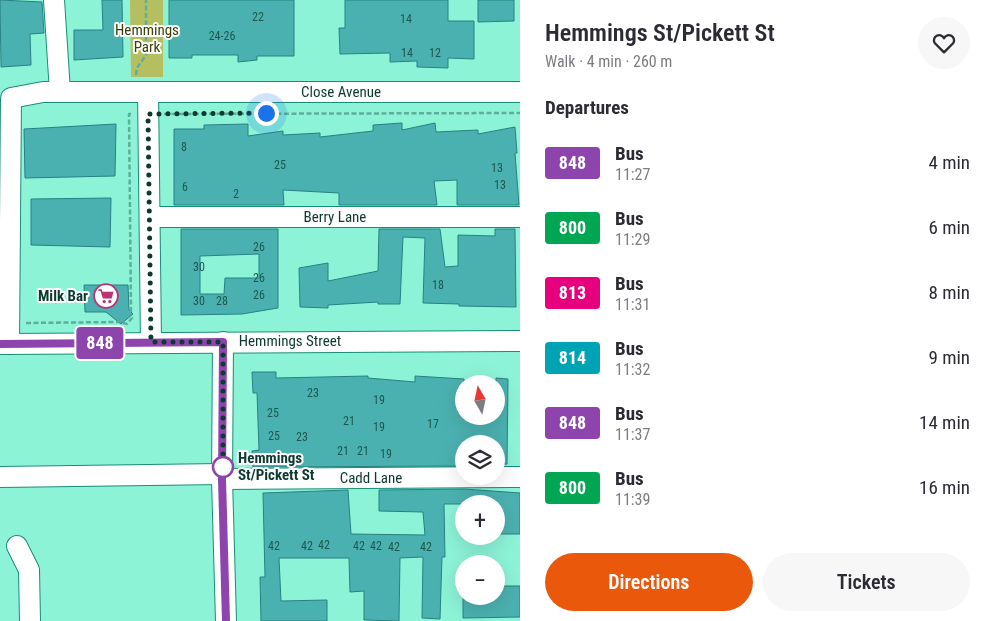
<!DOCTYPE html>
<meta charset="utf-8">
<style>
body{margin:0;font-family:"Roboto Condensed",sans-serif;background:#f7f7f7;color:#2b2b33;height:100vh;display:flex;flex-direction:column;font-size:19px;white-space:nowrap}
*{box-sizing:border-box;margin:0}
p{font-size:16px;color:#7c7c81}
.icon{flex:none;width:28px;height:28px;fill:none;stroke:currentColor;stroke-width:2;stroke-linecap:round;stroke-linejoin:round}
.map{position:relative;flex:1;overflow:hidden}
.sheet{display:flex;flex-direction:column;background:#fff;width:475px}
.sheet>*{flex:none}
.badge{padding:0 10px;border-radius:4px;font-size:18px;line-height:32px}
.needle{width:32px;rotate:351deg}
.controls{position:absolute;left:455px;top:375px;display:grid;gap:10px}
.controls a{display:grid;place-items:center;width:50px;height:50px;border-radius:50%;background:#fff;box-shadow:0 5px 20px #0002;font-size:25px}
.you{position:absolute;width:25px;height:25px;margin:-12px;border:4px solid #fff;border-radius:50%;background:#1a73e8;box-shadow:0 0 0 8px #1a73e833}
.map>.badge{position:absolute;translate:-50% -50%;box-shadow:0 0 0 2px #fff}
h2{padding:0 25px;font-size:19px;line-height:45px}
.round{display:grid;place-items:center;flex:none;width:52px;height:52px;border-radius:26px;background:#f7f7f7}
.summary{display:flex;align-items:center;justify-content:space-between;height:85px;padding:0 25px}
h1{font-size:24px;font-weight:600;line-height:38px}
.action{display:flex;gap:10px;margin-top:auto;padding:10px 25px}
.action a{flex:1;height:58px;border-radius:30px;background:#ea580c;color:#fff;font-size:20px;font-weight:600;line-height:58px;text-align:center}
.action a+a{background:#f7f7f7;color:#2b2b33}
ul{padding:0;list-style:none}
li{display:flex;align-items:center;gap:15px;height:65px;padding:0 25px}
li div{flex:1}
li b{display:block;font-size:19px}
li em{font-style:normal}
li .badge{min-width:55px;font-weight:700;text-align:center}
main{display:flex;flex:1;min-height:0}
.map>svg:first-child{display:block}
.park{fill:#b5bf62}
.building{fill:#4bb1b0;stroke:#268282;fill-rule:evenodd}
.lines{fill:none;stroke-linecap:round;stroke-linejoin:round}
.minor-casing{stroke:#188e76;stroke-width:22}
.path{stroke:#5daf9a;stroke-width:2.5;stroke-dasharray:5 2.5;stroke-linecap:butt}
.minor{stroke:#fff;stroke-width:20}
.line-casing{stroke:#fff;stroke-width:11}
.line{stroke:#8e44ad;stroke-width:8}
.walk{stroke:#0c3a30;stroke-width:5;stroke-dasharray:0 9}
.stop-dot{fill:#fff;stroke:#8e44ad;stroke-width:2.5}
.labels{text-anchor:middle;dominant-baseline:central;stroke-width:4;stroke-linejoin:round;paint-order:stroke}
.number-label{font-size:12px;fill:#1c5850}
.park-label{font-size:15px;fill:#3a3f06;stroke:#fdfdfd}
.street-label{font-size:15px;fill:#0c3a30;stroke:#fdfdfd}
.poi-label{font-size:15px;font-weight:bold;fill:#0c3a30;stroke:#fdfdfd;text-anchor:end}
.stop-label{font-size:15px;font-weight:bold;fill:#0c3a30;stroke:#fdfdfd;text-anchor:start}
</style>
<main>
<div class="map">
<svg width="520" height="621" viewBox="0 0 520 621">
<rect width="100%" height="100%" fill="#8cf3d7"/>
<polygon class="park" points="130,0 163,0 163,77 131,77"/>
<g class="building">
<polygon points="0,0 42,2 44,33 30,34 31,65 1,67"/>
<polygon points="102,0 122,0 123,57 74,60 74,30 103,30"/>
<polygon points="169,0 294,0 294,56 257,56 257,60 238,62 238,55 192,55 192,58 169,58"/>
<polygon points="345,0 448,0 448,21 474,21 474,59 448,58 448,68 417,67 417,61 390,62 390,53 340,54 339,28 345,28"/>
<polygon points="478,0 514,0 514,21 478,22"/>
<polygon points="402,123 402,130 435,123 436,132 478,130 478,134 515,127 517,153 515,153 519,205 457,205 457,180 434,181 437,205 339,205 339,193 283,190 284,205 174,205 174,129 204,129 204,125 248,124 248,136 283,131 283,135 320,133 320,137 373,131 373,125"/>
<polygon points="116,124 115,176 25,178 24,129"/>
<polygon points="111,198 110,247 31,245 31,199"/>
<path d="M181,229H278V308L242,314L181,315ZM259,254V278H225L224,294H200V256Z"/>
<polygon points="379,229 440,229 445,267 458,266 458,235 495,236 495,229 515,229 516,307 459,306 459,304 423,303 425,238 403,237 400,304 378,304 378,302 328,305 328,308 300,307 299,268 328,263 328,281 378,271"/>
<polygon points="84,285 128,285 129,310 133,314 121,324 106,312 85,312"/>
<polygon points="252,372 276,372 276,378 368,376 368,378 415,382 415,376 464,379 464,416 496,416 496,378 508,379 507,464 496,465 496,444 464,444 464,466 253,467 252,451 259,450 257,393 253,393"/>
<polygon points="464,489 520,493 520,534 496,534 496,504 444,504 445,557 442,557 440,619 422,618 423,557 400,558 399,621 364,620 364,591 350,592 349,558 279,558 281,601 327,600 327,621 261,621 260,577 265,577 263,493 348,490 351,534 425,535 423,512 379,511 379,490"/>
<polygon points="496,586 520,586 520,617 463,618 463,596 496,596"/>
</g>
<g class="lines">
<g class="minor-casing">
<g id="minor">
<polyline points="54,0 60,92"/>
<polyline points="148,92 151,342"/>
<polyline points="150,217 520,217"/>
<polyline points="223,342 222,479 226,621"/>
<polyline points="0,344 520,341"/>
<polyline points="9,344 11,98 43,92 520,92"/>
<polyline points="0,477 223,474"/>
<polyline points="222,479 520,477"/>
<polyline points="17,546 29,570 30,621"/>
</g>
</g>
<g class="path">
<polyline points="136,75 137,68 146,55 146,0"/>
<polyline points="164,114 520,113"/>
<polyline points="131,312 129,114 131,114"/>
<polyline points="26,323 119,322"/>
<polyline points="123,323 127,324 132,318 131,315"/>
</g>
<use href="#minor" class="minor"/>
</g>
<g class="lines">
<g class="line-casing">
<polyline id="line" points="0,344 223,342 222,479 226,621"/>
</g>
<use href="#line" class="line"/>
<polyline class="walk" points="223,467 223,474 223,342 151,342 148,114 266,113"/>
</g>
<defs>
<g id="supermarket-ring" transform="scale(1.25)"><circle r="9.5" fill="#fdfdfd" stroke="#b93376" stroke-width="1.5"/><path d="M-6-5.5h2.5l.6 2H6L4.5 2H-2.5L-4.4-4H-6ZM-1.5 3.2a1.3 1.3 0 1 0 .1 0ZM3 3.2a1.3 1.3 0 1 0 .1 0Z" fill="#b93376"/></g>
</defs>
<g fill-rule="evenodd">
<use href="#supermarket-ring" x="106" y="296"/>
</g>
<circle class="stop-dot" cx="223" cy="467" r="10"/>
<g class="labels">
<g class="number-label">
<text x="258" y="17">22</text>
<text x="406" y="19">14</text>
<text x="222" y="36">24-26</text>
<text x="407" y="53">14</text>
<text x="435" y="53">12</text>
<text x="184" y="147">8</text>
<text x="280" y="165">25</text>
<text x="497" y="168">13</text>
<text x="500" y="185">13</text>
<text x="185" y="187">6</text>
<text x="236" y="194">2</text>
<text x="259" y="247">26</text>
<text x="199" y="267">30</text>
<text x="259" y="278">26</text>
<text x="438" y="285">18</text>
<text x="259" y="295">26</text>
<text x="199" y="301">30</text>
<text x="222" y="301">28</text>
<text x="313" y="393">23</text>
<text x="379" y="400">19</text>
<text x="273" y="413">25</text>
<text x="349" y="421">21</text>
<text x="433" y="424">17</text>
<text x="379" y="427">19</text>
<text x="274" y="436">25</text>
<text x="302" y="437">23</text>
<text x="343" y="451">21</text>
<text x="363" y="451">21</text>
<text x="386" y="454">19</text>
<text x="324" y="545">42</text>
<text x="274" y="546">42</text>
<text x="307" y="546">42</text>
<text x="359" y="546">42</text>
<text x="376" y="546">42</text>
<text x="394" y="547">42</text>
<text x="426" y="547">42</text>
</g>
<g class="park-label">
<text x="147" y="30">Hemmings<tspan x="147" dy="17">Park</tspan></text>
</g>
<g class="street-label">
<text x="341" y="92">Close Avenue</text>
<text x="335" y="217">Berry Lane</text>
<text x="290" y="341">Hemmings Street</text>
<text x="371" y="478">Cadd Lane</text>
</g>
<g class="poi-label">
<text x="88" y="296">Milk Bar</text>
</g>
<g class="stop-label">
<text x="238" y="458">Hemmings<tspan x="238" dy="17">St/Pickett St</tspan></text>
</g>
</g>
</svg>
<div class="controls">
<a><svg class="needle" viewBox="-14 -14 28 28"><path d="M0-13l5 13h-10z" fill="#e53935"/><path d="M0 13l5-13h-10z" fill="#7c7c81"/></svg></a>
<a><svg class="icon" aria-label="layers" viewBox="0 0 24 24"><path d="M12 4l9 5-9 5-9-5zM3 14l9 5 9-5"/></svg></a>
<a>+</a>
<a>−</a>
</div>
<div class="you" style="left:266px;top:113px"></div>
<b class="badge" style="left:100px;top:343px;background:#8e44ad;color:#fff">848</b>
</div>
<section class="sheet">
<div class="summary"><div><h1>Hemmings St/Pickett St</h1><p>Walk · 4 min · 260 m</p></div><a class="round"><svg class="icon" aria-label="heart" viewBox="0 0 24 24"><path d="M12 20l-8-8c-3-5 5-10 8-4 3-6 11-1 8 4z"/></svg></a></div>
<h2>Departures</h2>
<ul>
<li><span class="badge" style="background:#8e44ad;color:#fff">848</span><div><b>Bus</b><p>11:27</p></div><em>4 min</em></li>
<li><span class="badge" style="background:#00a651;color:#fff">800</span><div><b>Bus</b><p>11:29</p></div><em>6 min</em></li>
<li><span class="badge" style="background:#e6007e;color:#fff">813</span><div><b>Bus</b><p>11:31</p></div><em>8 min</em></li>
<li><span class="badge" style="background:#00a3b4;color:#fff">814</span><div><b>Bus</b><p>11:32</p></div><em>9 min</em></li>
<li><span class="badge" style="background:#8e44ad;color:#fff">848</span><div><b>Bus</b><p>11:37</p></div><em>14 min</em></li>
<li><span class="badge" style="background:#00a651;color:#fff">800</span><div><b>Bus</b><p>11:39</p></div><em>16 min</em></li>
</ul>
<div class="action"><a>Directions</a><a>Tickets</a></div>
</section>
</main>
